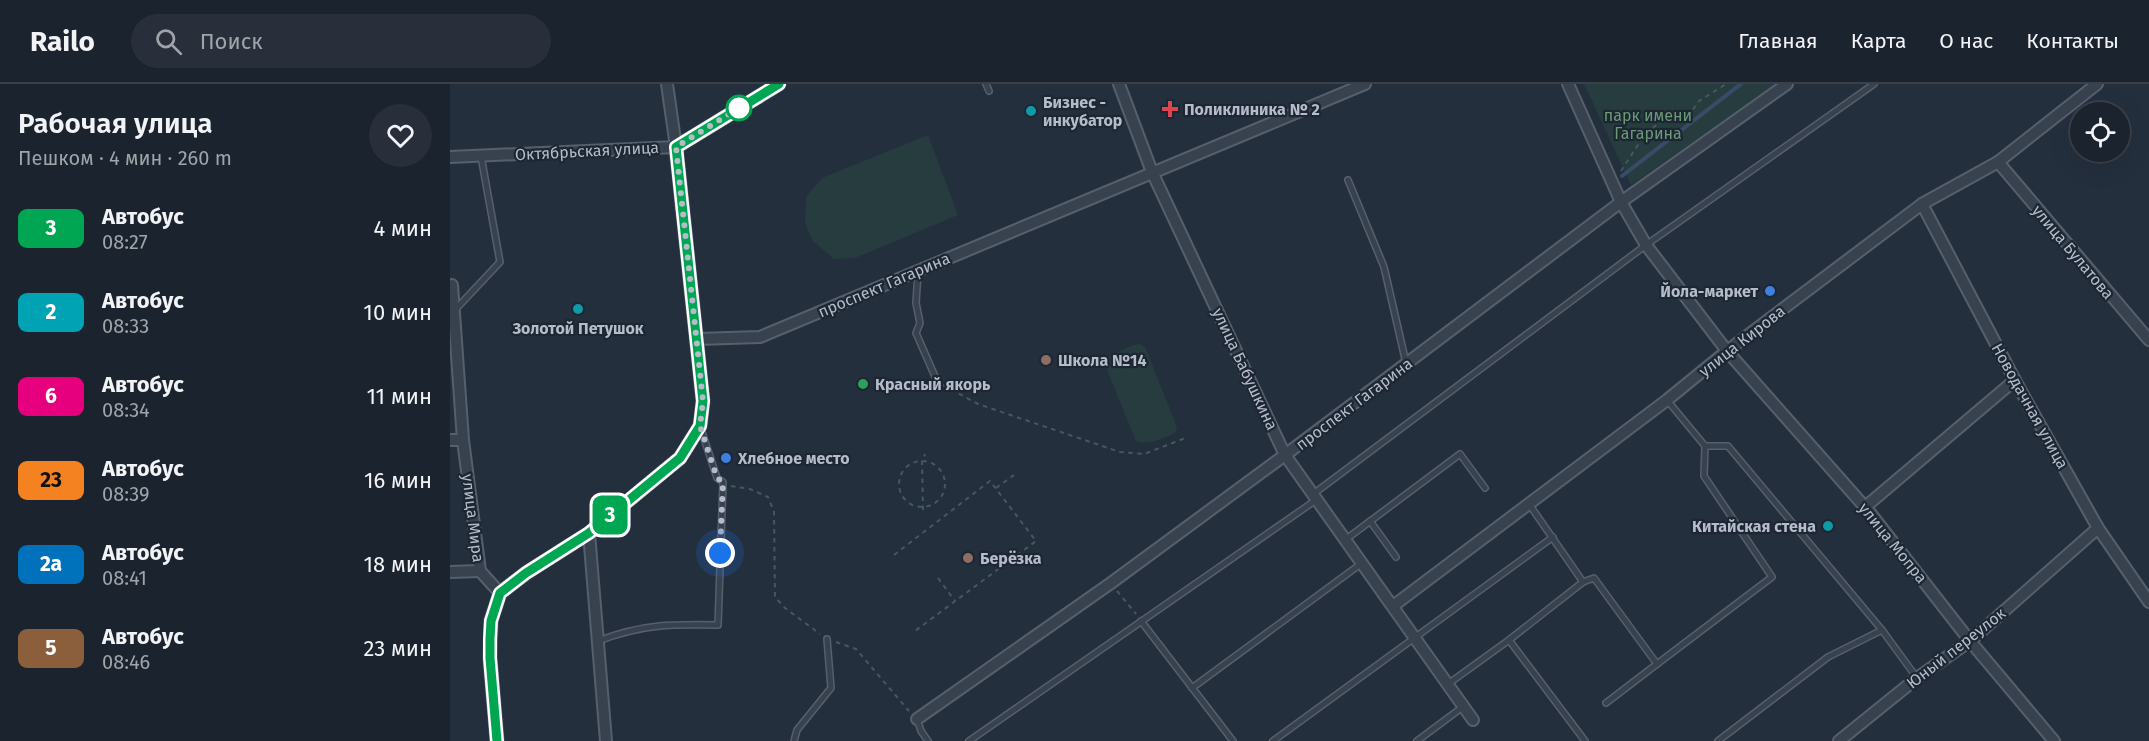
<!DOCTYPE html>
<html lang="ru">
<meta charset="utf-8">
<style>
body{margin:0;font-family:"Fira Sans",sans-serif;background:#282f3a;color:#f1f3f6;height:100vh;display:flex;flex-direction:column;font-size:22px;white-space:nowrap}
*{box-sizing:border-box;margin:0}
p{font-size:20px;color:#a0a4aa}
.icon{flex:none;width:33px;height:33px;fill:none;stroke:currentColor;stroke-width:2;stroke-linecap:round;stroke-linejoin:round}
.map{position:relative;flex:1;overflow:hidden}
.drawer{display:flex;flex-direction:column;background:#1b232e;width:450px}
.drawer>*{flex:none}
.badge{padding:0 12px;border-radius:9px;font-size:21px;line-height:39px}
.controls{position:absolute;left:1620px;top:18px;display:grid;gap:12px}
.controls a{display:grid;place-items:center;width:60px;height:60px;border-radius:50%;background:#1b232e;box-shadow:0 6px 24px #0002,0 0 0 2px #39404a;font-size:30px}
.you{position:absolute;width:30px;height:30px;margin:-15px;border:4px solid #fff;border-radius:50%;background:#1a73e8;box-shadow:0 0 0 9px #1a73e833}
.map>.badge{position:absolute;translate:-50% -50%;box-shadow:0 0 0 3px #fff}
.round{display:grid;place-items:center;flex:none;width:63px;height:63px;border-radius:32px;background:#282f3a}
.head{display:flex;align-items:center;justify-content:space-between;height:102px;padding:0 18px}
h1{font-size:28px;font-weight:600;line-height:45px}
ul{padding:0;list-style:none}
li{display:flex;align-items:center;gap:18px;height:84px;padding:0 18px}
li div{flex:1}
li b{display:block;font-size:22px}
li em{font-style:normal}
li .badge{min-width:66px;font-weight:700;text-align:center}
header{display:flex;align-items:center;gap:36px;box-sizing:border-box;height:84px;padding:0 30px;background:#1b232e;border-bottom:2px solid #39404a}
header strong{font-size:28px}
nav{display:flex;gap:33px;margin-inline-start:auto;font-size:21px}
.search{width:420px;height:54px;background:#282f3a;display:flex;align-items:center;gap:15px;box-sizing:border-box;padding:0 21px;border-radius:33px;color:#a0a4aa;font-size:22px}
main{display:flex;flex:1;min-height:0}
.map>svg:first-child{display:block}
.green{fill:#263c3f}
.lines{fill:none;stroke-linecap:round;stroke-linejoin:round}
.stream{stroke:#394c67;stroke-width:4}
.service-casing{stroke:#565f6c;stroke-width:8}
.minor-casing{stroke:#565f6c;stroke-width:14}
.tertiary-casing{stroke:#565f6c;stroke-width:15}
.path{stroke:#44595c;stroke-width:2;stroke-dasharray:4.5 4.5;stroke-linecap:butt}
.service{stroke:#38414e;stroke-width:5}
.minor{stroke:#38414e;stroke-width:10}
.tertiary{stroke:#38414e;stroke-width:12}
.line-casing{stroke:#fff;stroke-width:14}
.line{stroke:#00a651;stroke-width:9}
.walk{stroke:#b4bcc9;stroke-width:6;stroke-dasharray:0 10.8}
.stop-dot{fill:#fff;stroke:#00a651;stroke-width:3}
.health-dot{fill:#e0444e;stroke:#1d2633;stroke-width:2}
.culture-dot{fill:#0f9aa8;stroke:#1d2633;stroke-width:2}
.shop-dot{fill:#3f7fe0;stroke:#1d2633;stroke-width:2}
.education-dot{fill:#8d6e63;stroke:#1d2633;stroke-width:2}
.leisure-dot{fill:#2e9e5b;stroke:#1d2633;stroke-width:2}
.labels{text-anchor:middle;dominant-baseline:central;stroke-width:4.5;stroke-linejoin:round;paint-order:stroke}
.poi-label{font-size:16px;font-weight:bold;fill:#b4bcc9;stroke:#1d2633;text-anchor:start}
.park-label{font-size:16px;fill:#6b9a76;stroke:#1d2633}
.street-label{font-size:16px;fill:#b4bcc9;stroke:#1d2633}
</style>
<header>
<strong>Railo</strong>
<div class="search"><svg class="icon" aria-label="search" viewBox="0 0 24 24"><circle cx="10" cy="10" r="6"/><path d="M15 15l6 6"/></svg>Поиск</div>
<nav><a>Главная</a><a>Карта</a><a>О нас</a><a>Контакты</a></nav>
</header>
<main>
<section class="drawer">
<div class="head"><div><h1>Рабочая улица</h1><p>Пешком · 4 мин · 260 m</p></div><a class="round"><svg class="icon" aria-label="heart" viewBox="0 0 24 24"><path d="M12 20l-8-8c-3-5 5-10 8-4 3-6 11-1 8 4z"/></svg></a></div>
<ul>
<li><span class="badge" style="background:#00a651;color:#fff">3</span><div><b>Автобус</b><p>08:27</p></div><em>4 мин</em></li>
<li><span class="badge" style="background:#00a3b4;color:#fff">2</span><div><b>Автобус</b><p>08:33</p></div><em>10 мин</em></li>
<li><span class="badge" style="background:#e6007e;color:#fff">6</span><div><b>Автобус</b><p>08:34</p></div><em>11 мин</em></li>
<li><span class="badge" style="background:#f58220;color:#111">23</span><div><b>Автобус</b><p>08:39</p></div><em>16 мин</em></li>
<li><span class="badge" style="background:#0072bc;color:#fff">2а</span><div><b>Автобус</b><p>08:41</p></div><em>18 мин</em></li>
<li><span class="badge" style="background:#8b5e3c;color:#fff">5</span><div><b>Автобус</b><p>08:46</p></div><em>23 мин</em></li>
</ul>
</section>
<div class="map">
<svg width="1699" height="657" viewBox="0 0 1699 657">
<rect width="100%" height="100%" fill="#242f3e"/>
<g class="green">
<polygon points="1134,0 1326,0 1181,101"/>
<polygon points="478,51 508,131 405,174 384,175 363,157 355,139 356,113 372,94"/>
<path d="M690,260L695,263L727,343L725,349C713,354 699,362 686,357L655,281L656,274L683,261Z"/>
</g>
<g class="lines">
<polyline class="stream" points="1172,92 1291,0"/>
<g class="service-casing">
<g id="service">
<polyline points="536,0 539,7"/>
<polyline points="898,96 934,183 956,279"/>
<polyline points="468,188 466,219 470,239 466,249 487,297"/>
<polyline points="4,227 50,178 31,72"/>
<polyline points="1255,362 1278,362 1432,546 1467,594"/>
<polyline points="862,411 1196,161 1424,0"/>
<polyline points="920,437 946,473"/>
<polyline points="895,456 1010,370 1035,404"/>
<polyline points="1133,498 1144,494 1207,580 1322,493 1254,392 1255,362 1217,316"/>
<polyline points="691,537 783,657"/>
<polyline points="1059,556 1135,657"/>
<path d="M148,557C193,540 221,540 268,541L273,398L267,394L251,345"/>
<polyline points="998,600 1059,556 1133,498 1079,420"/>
<polyline points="742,604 912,479"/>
<polyline points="1156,619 1207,580"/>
<polyline points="467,635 471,647 478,657"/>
<polyline points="344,657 347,646 381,604 377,555"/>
<polyline points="519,657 866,416"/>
<polyline points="823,657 1103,453"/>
<polyline points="967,657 1014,622"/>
<polyline points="1268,657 1378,573 1432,546"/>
</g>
</g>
<g class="minor-casing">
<g id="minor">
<polyline points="669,0 702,88 835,371 1023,636"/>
<polyline points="1118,0 1171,118 1196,161 1277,267 1421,430 1520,557 1604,657"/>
<polyline points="0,73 226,63 217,0"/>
<polyline points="1548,78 1699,256"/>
<polyline points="1472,120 1567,300 1648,444 1699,518"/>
<polyline points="2,201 13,356 30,487 50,509"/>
<polyline points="247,255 310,253 915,0"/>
<polyline points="0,356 13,356"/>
<polyline points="1415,423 1565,296"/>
<polyline points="139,449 156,657"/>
<polyline points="0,488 30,487"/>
<polyline points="943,522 1217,316 1277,267 1472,120 1548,78 1647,0"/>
<polyline points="467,635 661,499 835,371 1171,118 1337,0"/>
<polyline points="1389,657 1467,594 1520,557 1648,444"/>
</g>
</g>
<g class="tertiary-casing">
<polyline id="tertiary" points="47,657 40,574 41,536 50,509 76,489 139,449 230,374 250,342 253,317 226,63 329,0"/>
</g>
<g class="path">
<polyline points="1171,87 1195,50 1209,39 1241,28 1249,17 1276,0"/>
<polyline points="493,301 528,320 670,368 694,370 738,353"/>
<circle cx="472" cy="400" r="23"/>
<polyline points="281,402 300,405 318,413 324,428 325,513 335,524 370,550"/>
<polyline points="546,404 564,391"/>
<polyline points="473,426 472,378 475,370"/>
<polyline points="444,471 540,397 586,457 465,547"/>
<polyline points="488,494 505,517"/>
<polyline points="667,507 686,530"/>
<polyline points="386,558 406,565 459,627"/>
</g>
<use href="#service" class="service"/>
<use href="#minor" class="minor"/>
<use href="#tertiary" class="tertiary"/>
</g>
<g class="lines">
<g class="line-casing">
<polyline id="line" points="47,657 40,574 40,555 41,537 50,509 76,489 139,449 230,374 250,342 253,317 226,63 329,0"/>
</g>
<use href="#line" class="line"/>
<polyline class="walk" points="270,469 273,398 267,394 250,342 253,317 226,63 289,24"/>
</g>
<circle class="stop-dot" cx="289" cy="24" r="12"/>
<path class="health-dot" d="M717 16h6v6h6v6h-6v6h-6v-6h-6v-6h6z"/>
<g class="culture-dot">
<circle cx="581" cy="27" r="6"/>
<circle cx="128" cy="225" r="6"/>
<circle cx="1378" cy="442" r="6"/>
</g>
<g class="shop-dot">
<circle cx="1320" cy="207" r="6"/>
<circle cx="276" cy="374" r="6"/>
</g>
<g class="education-dot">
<circle cx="596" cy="276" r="6"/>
<circle cx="518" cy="474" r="6"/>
</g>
<circle class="leisure-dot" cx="413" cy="300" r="6"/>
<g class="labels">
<g class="poi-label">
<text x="593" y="18">Бизнес -<tspan x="593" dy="18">инкубатор</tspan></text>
<text x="734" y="25">Поликлиника № 2</text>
<text x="1308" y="207" text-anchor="end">Йола-маркет</text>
<text x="128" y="244" text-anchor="middle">Золотой Петушок</text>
<text x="608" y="276">Школа №14</text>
<text x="425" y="300">Красный якорь</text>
<text x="288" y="374">Хлебное место</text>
<text x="1366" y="442" text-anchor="end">Китайская стена</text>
<text x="530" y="474">Берёзка</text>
</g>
<g class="park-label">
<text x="1198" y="31">парк имени<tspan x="1198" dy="18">Гагарина</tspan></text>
</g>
<g class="street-label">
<text transform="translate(137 67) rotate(-3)">Октябрьская улица</text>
<text transform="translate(1623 168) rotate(50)">улица Булатова</text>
<text transform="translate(434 201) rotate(-23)">проспект Гагарина</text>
<text transform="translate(1292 257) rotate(-38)">улица Кирова</text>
<text transform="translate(795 285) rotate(65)">улица Бабушкина</text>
<text transform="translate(904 320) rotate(-37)">проспект Гагарина</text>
<text transform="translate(1580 322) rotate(61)">Новодачная улица</text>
<text transform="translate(23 434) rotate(83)">улица Мира</text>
<text transform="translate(1443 459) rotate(51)">улица Мопра</text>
<text transform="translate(1506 564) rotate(-38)">Юный переулок</text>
</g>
</g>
</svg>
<div class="controls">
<a><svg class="icon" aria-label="locate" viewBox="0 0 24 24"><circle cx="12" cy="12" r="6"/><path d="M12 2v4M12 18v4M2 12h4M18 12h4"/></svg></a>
</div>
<div class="you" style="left:270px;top:469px"></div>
<b class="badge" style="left:160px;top:431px;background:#00a651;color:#fff">3</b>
</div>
</main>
